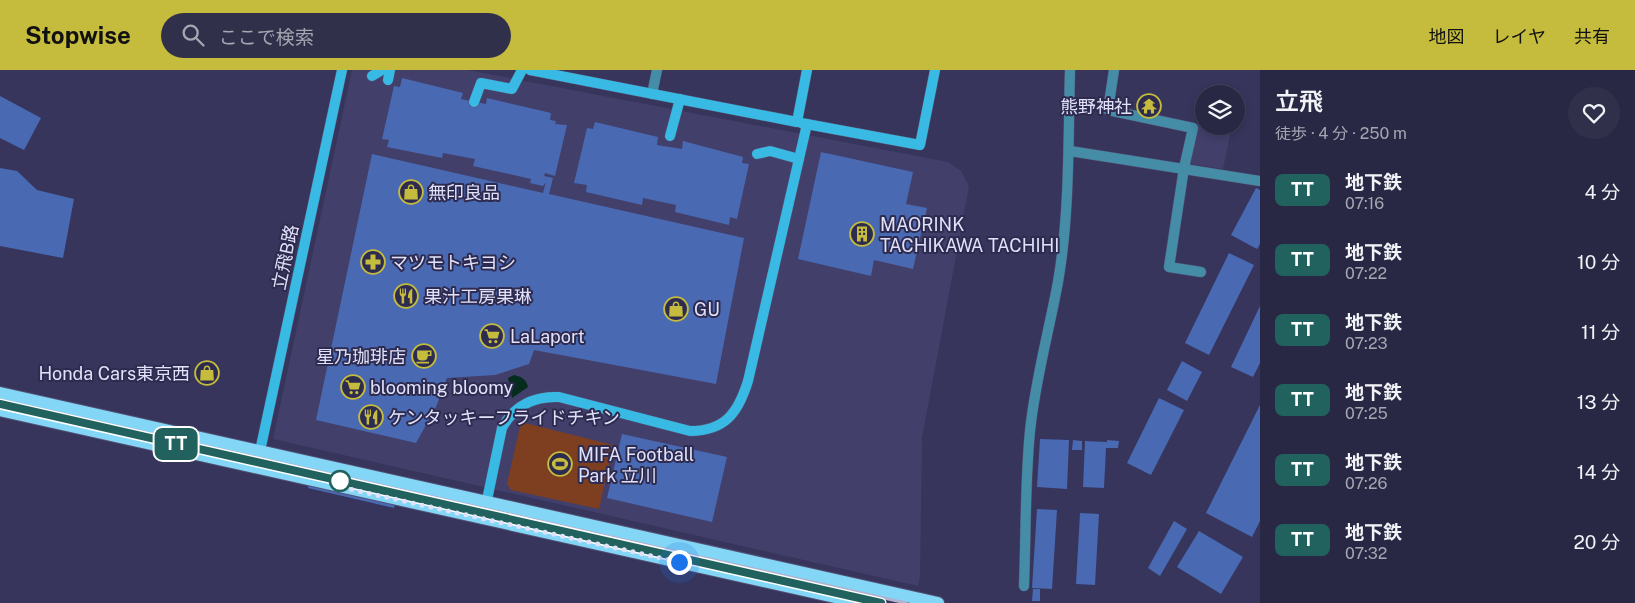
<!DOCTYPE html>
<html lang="ja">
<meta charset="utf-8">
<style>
body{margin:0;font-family:"Public Sans","Noto Sans JP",sans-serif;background:#31304b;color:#f1f3f6;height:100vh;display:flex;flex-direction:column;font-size:19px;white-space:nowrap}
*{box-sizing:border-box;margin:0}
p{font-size:16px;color:#a5a6b2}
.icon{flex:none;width:28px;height:28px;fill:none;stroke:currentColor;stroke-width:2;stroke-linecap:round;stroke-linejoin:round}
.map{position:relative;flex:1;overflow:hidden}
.panel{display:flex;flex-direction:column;background:#292844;width:375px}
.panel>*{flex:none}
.badge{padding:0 10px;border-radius:8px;font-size:18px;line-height:32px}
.tools{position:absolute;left:1195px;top:15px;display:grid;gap:10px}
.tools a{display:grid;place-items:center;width:50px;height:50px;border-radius:50%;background:#292844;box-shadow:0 2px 8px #0003,0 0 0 1px #45445d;font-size:25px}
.you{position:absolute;width:25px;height:25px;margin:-12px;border:4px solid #fff;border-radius:50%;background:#1a73e8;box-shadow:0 0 0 8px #1a73e833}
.map>.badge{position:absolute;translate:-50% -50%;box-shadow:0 0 0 2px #fff}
.round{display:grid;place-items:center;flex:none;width:52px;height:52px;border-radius:26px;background:#31304b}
.summary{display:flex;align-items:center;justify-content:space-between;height:85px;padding:0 15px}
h1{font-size:24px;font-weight:600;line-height:38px}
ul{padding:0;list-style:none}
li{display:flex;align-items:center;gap:15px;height:70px;padding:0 15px}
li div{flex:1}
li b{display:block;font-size:19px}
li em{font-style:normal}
li .badge{min-width:55px;font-weight:700;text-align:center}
header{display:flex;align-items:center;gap:30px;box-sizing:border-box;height:70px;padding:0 25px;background:#c5bc3d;color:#111}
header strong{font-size:24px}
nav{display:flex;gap:28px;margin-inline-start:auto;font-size:18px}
.search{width:350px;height:45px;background:#31304b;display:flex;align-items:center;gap:12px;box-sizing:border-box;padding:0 18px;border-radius:28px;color:#a5a6b2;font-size:19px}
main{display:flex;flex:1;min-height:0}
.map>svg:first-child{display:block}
.built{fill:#423f6b}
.green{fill:#7e3f21}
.water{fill:#062c1e}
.building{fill:#4969b3}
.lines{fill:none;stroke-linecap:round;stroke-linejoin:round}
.street-casing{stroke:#525174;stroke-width:11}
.secondary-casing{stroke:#525174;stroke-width:11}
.primary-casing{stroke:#525174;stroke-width:14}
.street{stroke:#458ca7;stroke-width:10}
.secondary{stroke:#39bae4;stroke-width:10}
.primary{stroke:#83d6f6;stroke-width:12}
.rail{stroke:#b4b3cf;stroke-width:3}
.line-casing{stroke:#fff;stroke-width:11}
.line{stroke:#22625e;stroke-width:8}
.walk{stroke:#e1e1f9;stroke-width:5;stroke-dasharray:0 9}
.stop-dot{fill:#fff;stroke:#22625e;stroke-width:2.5}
.labels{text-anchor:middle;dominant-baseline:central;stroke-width:4;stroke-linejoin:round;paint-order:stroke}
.poi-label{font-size:18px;fill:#e1e1f9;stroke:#2d2b4f;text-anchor:start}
.street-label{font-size:18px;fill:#e1e1f9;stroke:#2d2b4f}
</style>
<header>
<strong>Stopwise</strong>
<div class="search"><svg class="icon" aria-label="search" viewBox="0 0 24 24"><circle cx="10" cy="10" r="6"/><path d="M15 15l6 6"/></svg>ここで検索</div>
<nav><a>地図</a><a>レイヤ</a><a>共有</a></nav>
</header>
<main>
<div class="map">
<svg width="1260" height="533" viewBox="0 0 1260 533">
<rect width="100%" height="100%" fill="#37355b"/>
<g class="built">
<polygon points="352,0 468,0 948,92 961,101 969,116 922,368 920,506 918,516 273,369"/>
<polygon points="1198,50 1204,51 1204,56 1232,56 1223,99 1191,94"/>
</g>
<polygon class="green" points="521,352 613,375 599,439 511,420 507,414"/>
<path class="water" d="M514,305C522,307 526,309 528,317L512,328L508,308Z"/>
<g class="building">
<polygon points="402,8 463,23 461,29 486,34 487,28 551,43 550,50 556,51 555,54 567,55 555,106 545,103 544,106 553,108 549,124 744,168 716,314 534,280 529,294 495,305 447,308 436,337 416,373 316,350 372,84 543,123 546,112 543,116 530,113 531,109 473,96 475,89 443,83 442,88 387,77 389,70 382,69 394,16 400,17"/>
<polygon points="0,26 41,48 24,80 0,68"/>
<polygon points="595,52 658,67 657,75 682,79 683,71 743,87 742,93 749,94 737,149 730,147 729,155 675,142 676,135 643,128 642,135 586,122 587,115 574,113 587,58 593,59"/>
<polygon points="821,82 913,102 906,134 927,138 913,199 874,190 871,206 798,189"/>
<polygon points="0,98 17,101 37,120 74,129 63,188 0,176"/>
<polygon points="1256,118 1260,120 1260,174 1257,179 1231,165"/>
<polygon points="1229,183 1254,195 1209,285 1185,273"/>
<polygon points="1260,236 1260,293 1253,307 1231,297"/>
<polygon points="1182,291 1202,302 1187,331 1167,320"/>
<polygon points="1159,328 1184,340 1151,405 1127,393"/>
<polygon points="1260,335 1260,451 1252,467 1206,443"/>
<polygon points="622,364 727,387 712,452 607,428"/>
<polygon points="1040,369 1069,370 1067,419 1037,417"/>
<polygon points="1073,370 1082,371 1082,380 1072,380"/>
<polygon points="1107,370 1119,371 1118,378 1106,378 1104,418 1083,417 1085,371 1107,372"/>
<polygon points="315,388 401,408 394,438 308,418"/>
<polygon points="1037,439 1057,440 1052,519 1032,518"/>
<polygon points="1080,443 1099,444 1095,515 1076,514"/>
<polygon points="1174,451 1187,459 1160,506 1148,498"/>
<polygon points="1199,461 1243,487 1221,524 1177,497"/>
<polygon points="1033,519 1040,519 1040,531 1032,531"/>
</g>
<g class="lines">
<g class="street-casing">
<g id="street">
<polyline points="1114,0 1108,40 1193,58 1184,98 1169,197 1201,202"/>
<polyline points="652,24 657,0"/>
<polyline points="1070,81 1260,111"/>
<path d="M1024,516C1026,465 1025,412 1030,361C1035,311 1049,261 1058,212C1070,142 1068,71 1070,0"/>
</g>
</g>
<g class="secondary-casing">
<g id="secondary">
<polyline points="530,0 797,52 807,0"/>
<polyline points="372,6 382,0"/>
<polyline points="388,10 390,0"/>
<polyline points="474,32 481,13 512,19 522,0"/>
<polyline points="801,53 920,75 935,0"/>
<polyline points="670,66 680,29"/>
<polyline points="757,84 770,81 799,89"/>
<polyline points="260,381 342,0"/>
<path d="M483,449L502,358C514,336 534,326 559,327L690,361C725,361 738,343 748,311L807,54"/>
</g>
</g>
<g class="primary-casing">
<g id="primary">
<polyline points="0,323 938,533"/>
<polyline points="0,340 862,533"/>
</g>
</g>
<use href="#street" class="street"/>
<use href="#secondary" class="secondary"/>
<use href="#primary" class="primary"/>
<polyline class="rail" points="0,330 906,533"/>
</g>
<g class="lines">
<g class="line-casing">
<polyline id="line" points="0,334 881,533"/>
</g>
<use href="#line" class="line"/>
<polyline class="walk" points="340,411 340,417 679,492"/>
</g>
<defs>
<g id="temple-ring" transform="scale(1.25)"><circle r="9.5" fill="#2d2b4f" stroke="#c5bc3d" stroke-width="1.5"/><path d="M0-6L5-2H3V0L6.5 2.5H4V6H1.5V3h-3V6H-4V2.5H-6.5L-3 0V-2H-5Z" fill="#c5bc3d"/></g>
<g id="shop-ring" transform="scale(1.25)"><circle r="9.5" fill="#2d2b4f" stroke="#c5bc3d" stroke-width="1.5"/><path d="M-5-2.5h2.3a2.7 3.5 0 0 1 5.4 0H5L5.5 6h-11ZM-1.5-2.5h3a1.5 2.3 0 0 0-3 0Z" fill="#c5bc3d"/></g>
<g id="building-ring" transform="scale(1.25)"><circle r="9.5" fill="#2d2b4f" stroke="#c5bc3d" stroke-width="1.5"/><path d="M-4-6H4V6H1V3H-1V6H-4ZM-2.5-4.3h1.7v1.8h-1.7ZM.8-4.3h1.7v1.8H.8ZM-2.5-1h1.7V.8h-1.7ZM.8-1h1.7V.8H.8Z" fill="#c5bc3d"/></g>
<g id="pharmacy-ring" transform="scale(1.25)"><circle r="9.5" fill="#2d2b4f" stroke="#c5bc3d" stroke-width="1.5"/><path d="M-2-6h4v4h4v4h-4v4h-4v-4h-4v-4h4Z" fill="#c5bc3d"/></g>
<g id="restaurant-ring" transform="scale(1.25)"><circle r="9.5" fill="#2d2b4f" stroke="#c5bc3d" stroke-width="1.5"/><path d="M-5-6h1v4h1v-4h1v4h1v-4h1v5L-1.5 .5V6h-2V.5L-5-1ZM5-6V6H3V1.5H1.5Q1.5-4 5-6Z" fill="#c5bc3d"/></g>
<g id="supermarket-ring" transform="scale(1.25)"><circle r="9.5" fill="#2d2b4f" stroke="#c5bc3d" stroke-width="1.5"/><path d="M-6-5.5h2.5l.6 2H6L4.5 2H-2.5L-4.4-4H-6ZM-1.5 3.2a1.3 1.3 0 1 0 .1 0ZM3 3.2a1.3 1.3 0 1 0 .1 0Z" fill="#c5bc3d"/></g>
<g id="cafe-ring" transform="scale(1.25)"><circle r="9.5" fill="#2d2b4f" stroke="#c5bc3d" stroke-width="1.5"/><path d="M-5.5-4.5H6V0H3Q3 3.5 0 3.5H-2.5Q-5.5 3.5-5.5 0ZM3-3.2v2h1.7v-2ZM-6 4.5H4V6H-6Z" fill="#c5bc3d"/></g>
<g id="stadium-ring" transform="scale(1.25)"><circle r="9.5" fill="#2d2b4f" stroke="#c5bc3d" stroke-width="1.5"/><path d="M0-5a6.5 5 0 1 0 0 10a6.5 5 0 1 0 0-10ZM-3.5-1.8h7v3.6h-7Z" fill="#c5bc3d"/></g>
</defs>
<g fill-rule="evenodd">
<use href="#temple-ring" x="1149" y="36"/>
<use href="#shop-ring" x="411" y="122"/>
<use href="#building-ring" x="862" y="164"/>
<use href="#pharmacy-ring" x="373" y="192"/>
<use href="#restaurant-ring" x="406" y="226"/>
<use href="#shop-ring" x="676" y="239"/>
<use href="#supermarket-ring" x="492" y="266"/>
<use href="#cafe-ring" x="424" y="286"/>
<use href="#shop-ring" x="207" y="303"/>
<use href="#supermarket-ring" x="353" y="317"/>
<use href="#restaurant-ring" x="371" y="347"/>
<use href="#stadium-ring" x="560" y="394"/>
</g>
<circle class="stop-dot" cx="340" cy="411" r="10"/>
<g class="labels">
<g class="poi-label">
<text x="1132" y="36" text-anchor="end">熊野神社</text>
<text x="428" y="122">無印良品</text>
<text x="880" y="154">MAORINK<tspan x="880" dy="21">TACHIKAWA TACHIHI</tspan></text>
<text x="390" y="192">マツモトキヨシ</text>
<text x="424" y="226">果汁工房果琳</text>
<text x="694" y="239">GU</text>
<text x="510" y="266">LaLaport</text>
<text x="406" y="286" text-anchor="end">星乃珈琲店</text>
<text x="190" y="303" text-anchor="end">Honda Cars東京西</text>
<text x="370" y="317">blooming bloomy</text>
<text x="388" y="347">ケンタッキーフライドチキン</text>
<text x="578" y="384">MIFA Football<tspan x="578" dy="21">Park 立川</tspan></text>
</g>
<g class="street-label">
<text transform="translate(285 187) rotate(-78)">立飛B路</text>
</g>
</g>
</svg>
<div class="tools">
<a><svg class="icon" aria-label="layers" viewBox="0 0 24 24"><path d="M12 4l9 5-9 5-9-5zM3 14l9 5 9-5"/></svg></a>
</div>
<div class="you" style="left:679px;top:492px"></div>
<b class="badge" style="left:176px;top:374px;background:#22625e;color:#fff">TT</b>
</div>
<section class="panel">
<div class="summary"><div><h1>立飛</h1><p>徒歩 · 4 分 · 250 m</p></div><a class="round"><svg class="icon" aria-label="heart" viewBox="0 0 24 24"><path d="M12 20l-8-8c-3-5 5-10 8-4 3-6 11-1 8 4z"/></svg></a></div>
<ul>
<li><span class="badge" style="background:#22625e;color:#fff">TT</span><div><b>地下鉄</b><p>07:16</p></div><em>4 分</em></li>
<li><span class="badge" style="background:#22625e;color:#fff">TT</span><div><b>地下鉄</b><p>07:22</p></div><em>10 分</em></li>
<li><span class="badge" style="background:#22625e;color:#fff">TT</span><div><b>地下鉄</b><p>07:23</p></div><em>11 分</em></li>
<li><span class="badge" style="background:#22625e;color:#fff">TT</span><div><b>地下鉄</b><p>07:25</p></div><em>13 分</em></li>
<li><span class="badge" style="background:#22625e;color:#fff">TT</span><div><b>地下鉄</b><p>07:26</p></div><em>14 分</em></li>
<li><span class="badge" style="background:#22625e;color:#fff">TT</span><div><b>地下鉄</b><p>07:32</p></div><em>20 分</em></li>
</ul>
</section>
</main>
